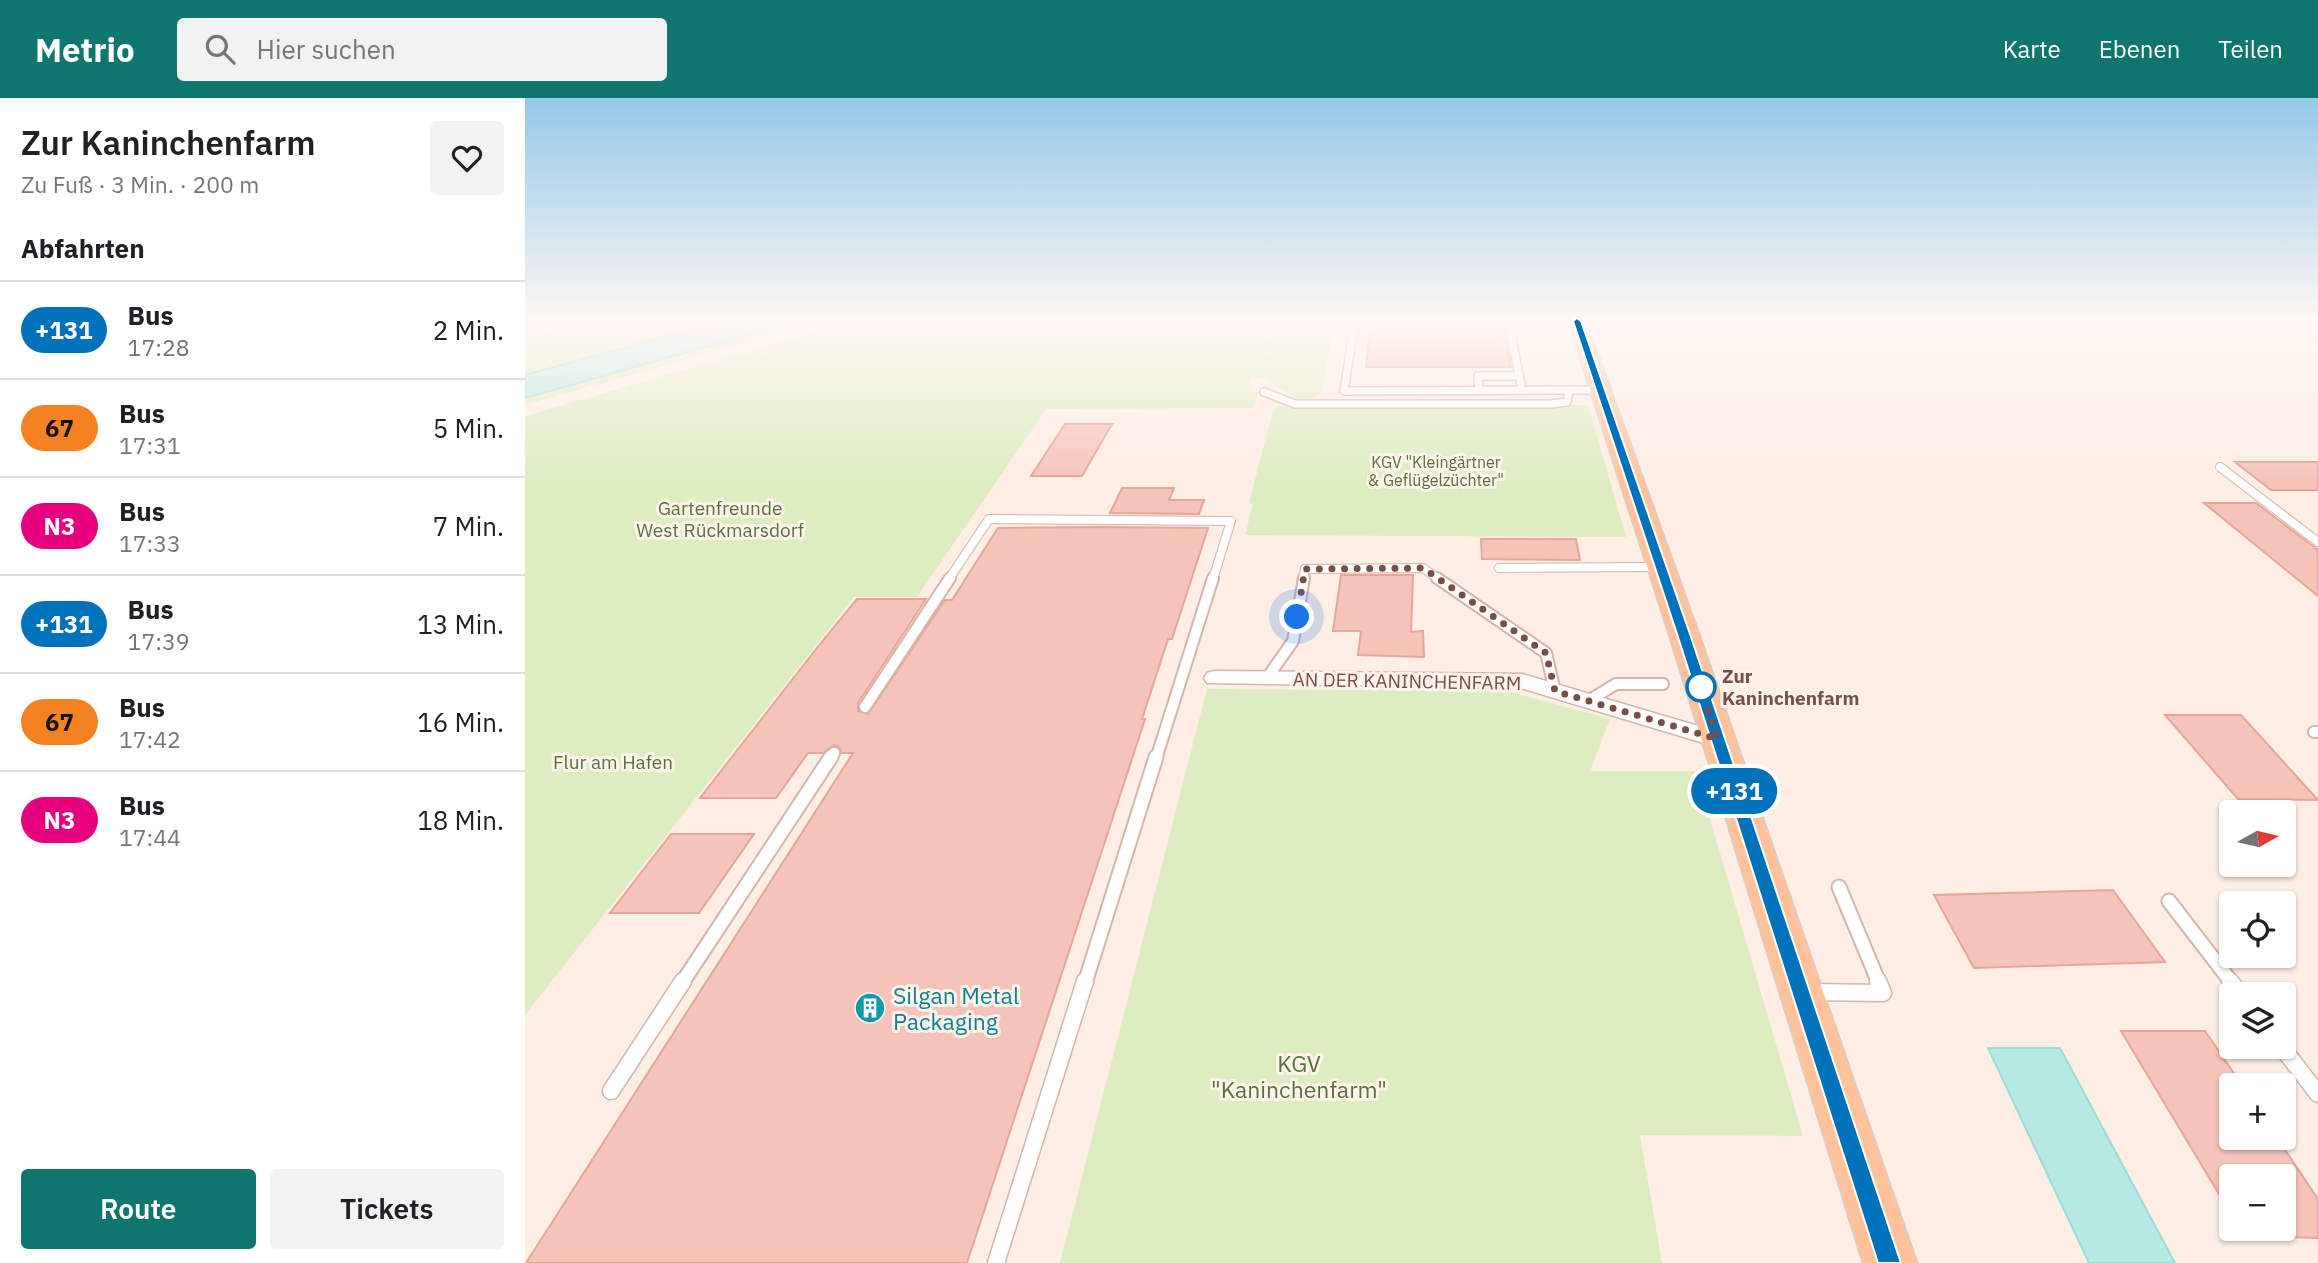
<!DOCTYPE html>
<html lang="de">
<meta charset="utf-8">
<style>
body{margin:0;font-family:"IBM Plex Sans",sans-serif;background:#f2f2f2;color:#202124;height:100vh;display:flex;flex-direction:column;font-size:26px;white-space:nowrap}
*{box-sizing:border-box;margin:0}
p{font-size:23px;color:#757577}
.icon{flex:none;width:38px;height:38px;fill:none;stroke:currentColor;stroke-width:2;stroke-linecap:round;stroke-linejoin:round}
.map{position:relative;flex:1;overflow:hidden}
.panel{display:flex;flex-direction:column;background:#fff;width:525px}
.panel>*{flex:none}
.badge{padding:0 14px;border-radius:23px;font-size:24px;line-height:46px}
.needle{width:46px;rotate:82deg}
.fabs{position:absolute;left:1694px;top:702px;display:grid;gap:14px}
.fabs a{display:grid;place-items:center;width:77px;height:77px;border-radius:7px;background:#fff;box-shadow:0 2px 5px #0004;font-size:35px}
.you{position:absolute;width:35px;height:35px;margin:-18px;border:5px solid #fff;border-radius:50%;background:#1a73e8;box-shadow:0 0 0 10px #1a73e833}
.map>.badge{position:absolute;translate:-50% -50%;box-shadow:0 0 0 4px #fff}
h2{padding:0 21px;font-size:26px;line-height:63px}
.round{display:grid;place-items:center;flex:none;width:74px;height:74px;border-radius:7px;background:#f2f2f2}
.overview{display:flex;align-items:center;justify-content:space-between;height:119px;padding:0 21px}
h1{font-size:33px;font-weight:600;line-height:52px}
.primary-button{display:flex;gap:14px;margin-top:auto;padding:14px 21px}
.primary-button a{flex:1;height:80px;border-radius:7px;background:#0f766e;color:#fff;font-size:28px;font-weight:600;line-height:80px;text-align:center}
.primary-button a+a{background:#f2f2f2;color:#202124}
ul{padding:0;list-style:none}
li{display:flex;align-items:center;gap:21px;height:98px;padding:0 21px;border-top:2px solid #e0e0e0}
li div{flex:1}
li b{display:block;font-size:26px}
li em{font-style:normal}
li .badge{min-width:77px;font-weight:700;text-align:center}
header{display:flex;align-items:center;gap:42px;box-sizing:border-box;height:98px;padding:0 35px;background:#0f766e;color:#fff}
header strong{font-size:33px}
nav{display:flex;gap:38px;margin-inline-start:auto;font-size:24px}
.search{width:490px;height:63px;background:#f2f2f2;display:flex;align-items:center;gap:18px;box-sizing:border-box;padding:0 24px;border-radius:7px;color:#757577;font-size:26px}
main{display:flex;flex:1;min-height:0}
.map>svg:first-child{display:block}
.green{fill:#ddedc1}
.water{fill:#b7e9e5;stroke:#9cdcd7;stroke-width:2}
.building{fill:#f5c4b9;stroke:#e9a599;stroke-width:2}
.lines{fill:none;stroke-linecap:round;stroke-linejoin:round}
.service-far4-casing{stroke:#d3b5ac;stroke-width:10}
.service-far3-casing{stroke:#d3b5ac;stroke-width:10}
.service-far2-casing{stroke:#d3b5ac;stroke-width:14}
.service-far1-casing{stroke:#d3b5ac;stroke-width:17}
.service-casing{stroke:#d3b5ac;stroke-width:19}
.minor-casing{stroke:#d3b5ac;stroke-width:3}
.primary-casing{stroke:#d9cdcb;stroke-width:3}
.service-far4{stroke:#fff;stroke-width:7}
.service-far3{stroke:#fff;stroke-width:8}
.service-far2{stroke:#fff;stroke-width:10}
.service-far1{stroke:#fff;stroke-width:13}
.service{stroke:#fff;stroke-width:16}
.minor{fill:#fff;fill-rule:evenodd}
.primary{fill:#ffc29a;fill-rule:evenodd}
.rail{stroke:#aea1c9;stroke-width:3.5;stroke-dasharray:7 4.5;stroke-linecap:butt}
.line{fill:#0072bc;stroke:#fff;stroke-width:2}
.walk{stroke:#794e47;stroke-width:7;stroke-dasharray:0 12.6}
.stop-dot{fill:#fff;stroke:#0072bc;stroke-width:3.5}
.labels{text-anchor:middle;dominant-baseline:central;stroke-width:6;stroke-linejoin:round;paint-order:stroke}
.far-park-label{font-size:16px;fill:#577339;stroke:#fff3ec}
.park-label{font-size:19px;fill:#577339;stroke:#fff3ec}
.stop-label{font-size:19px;font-weight:bold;fill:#794e47;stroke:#fff3ec;text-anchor:start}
.street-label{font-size:19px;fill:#794e47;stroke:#fff3ec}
.near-culture-label{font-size:23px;fill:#0d838f;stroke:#fff3ec;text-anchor:start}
.near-park-label{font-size:23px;fill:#577339;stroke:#fff3ec}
</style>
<header>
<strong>Metrio</strong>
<div class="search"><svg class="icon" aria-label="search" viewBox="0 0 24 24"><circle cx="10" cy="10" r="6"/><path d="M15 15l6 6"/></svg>Hier suchen</div>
<nav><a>Karte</a><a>Ebenen</a><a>Teilen</a></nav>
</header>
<main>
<section class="panel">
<div class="overview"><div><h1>Zur Kaninchenfarm</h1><p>Zu Fuß · 3 Min. · 200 m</p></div><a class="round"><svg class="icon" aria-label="heart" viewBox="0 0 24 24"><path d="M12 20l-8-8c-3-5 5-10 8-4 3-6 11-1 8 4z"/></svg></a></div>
<h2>Abfahrten</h2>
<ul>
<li><span class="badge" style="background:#0072bc;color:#fff">+131</span><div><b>Bus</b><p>17:28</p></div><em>2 Min.</em></li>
<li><span class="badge" style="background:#f58220;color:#111">67</span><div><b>Bus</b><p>17:31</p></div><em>5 Min.</em></li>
<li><span class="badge" style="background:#e6007e;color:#fff">N3</span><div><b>Bus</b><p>17:33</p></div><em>7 Min.</em></li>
<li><span class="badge" style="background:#0072bc;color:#fff">+131</span><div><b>Bus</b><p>17:39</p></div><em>13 Min.</em></li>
<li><span class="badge" style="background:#f58220;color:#111">67</span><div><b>Bus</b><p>17:42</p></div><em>16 Min.</em></li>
<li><span class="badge" style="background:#e6007e;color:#fff">N3</span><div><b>Bus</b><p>17:44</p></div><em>18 Min.</em></li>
</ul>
<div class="primary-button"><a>Route</a><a>Tickets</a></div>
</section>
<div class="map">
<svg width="1793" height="1165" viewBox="0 0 1793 1165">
<rect width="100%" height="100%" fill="#feeee4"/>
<g class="green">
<polygon points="62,223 198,223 0,277 0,239"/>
<polygon points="274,223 295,223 0,307 0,300"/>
<polygon points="328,223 905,223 810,223 796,295 779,304 736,279 727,279 722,294 733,294 728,310 521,311 392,499 329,499 0,917 0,318"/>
<polygon points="1686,223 1755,223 1793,230 1793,244"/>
<polygon points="1063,307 1101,439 720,437 728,406 724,405 749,308"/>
<polygon points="682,591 982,593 1085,621 1065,673 1171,673 1278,1038 1115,1037 1137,1165 535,1165"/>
</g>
<g class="water">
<polygon points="198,223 274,223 0,300 0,277"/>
<polygon points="1463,950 1535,950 1650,1165 1564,1165"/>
</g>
<g class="building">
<polygon points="846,226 977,226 986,269 841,269"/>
<polygon points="540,326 587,326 557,378 506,378"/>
<polygon points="1710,364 1793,364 1793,392 1746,392"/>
<polygon points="597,390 649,390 644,402 679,402 674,416 585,415"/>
<polygon points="1679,405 1731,405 1793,452 1793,498"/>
<polygon points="578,429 683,430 647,541 643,541 617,621 620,621 442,1165 1,1165 328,655 317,655 314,649 309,647 298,655 283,655 251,700 175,700 295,546 332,501 401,501 333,605 333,613 343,616 420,502 427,502 473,430"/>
<polygon points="956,441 1051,441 1055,462 957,461"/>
<polygon points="816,477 888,477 886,534 898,533 899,559 833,557 836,533 808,533"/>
<polygon points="1640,617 1716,617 1793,702 1713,701"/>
<polygon points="146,736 229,736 174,815 85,815"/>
<polygon points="1588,792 1640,864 1449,870 1409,797"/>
<polygon points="1596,933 1680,933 1717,987 1706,987 1706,1040 1752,1040 1793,1101 1793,1140 1759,1139 1759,1078 1706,1078 1706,1116"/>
</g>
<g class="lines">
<g class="service-far4-casing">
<g id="service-far4">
<polyline points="829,229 819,293 1044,292"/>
<polyline points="985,231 997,292"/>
<polyline points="954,292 953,278 994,278"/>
<polyline points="739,294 770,306 1025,306 1042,304 1044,292 1075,292"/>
</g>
</g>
<g class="service-far3-casing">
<g id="service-far3">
<polyline points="1695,369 1793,444"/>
<polyline points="974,470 1135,469"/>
<polyline points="424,481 464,421 706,423 688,481"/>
<polyline points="778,481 780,471 898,470 914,481"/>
</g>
</g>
<g class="service-far2-casing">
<g id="service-far2">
<polyline points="912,480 1021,555 1030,593"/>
<polyline points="742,580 768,543 779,480"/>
<polyline points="1063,603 1091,586 1138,586"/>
<polyline points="340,609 425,480"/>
<polyline points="1789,634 1793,634"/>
<polyline points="305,661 309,655"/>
<polyline points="631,661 688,480"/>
</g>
</g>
<g class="service-far1-casing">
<g id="service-far1">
<polyline points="1314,789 1354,885"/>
<polyline points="1644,803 1707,885"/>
<polyline points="157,885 306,659"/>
<polyline points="560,885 631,659"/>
</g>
</g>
<g class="service-casing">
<g id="service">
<polyline points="1705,883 1715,896"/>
<polyline points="1284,894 1358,895 1353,883"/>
<polyline points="1756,948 1793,996"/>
<polyline points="86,993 158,883"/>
<polyline points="471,1165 560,883"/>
</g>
</g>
<g class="minor-casing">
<polygon id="minor" points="689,573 997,576 1200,636 1203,641 1200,646 1192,649 996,590 682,585 679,580 682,575"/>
</g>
<g class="primary-casing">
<polygon id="primary" points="1043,223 1061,223 1174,536 1392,1165 1338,1165 1144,536"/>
</g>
<use href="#service-far4" class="service-far4"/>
<use href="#service-far3" class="service-far3"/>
<use href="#service-far2" class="service-far2"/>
<use href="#service-far1" class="service-far1"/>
<use href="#service" class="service"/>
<use href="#minor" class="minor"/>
<use href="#primary" class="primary"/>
<polyline class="rail" points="1777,223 1793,225"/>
</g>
<linearGradient id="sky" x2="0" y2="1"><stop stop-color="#94c9e7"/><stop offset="0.58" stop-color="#fff7f3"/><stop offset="1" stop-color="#fff7f3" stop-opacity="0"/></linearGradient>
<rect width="1793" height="386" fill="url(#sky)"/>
<polygon class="line" points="1052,220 1056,223 1165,536 1376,1165 1353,1165 1152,536 1048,223"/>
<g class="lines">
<polyline class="walk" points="772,519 780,471 898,470 1021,555 1030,593 1192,641 1174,584 1176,589"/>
</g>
<defs>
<g id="building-disc" transform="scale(1.575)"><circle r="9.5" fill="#0f9aa8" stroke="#fff3ec"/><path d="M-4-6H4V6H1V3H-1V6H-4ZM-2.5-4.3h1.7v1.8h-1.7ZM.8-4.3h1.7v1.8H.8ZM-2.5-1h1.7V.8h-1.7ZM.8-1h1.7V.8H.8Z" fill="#fff"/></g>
</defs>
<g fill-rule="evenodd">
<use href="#building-disc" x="345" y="910"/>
</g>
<circle class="stop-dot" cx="1176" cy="589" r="14"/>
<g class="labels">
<g class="far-park-label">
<text x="911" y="364">KGV "Kleingärtner<tspan x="911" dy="18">&amp; Geflügelzüchter"</tspan></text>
</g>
<g class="park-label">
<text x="195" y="410">Gartenfreunde<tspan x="195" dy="22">West Rückmarsdorf</tspan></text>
<text x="88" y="664">Flur am Hafen</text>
</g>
<g class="stop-label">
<text x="1197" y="578">Zur<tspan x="1197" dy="22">Kaninchenfarm</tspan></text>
</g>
<g class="street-label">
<text transform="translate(882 583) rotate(1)">AN DER KANINCHENFARM</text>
</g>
<g class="near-culture-label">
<text x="368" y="897">Silgan Metal<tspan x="368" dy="26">Packaging</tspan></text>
</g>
<g class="near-park-label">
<text x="774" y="965">KGV<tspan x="774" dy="26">"Kaninchenfarm"</tspan></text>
</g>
</g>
</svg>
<div class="fabs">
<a><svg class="needle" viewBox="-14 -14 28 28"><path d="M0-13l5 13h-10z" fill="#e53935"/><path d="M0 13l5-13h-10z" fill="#757577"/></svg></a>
<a><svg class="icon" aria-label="locate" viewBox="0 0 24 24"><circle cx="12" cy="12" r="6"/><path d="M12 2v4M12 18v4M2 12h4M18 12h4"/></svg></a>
<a><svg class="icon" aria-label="layers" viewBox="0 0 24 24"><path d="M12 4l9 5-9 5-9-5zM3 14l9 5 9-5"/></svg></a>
<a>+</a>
<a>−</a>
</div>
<div class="you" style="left:772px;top:519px"></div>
<b class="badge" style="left:1209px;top:693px;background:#0072bc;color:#fff">+131</b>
</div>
</main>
